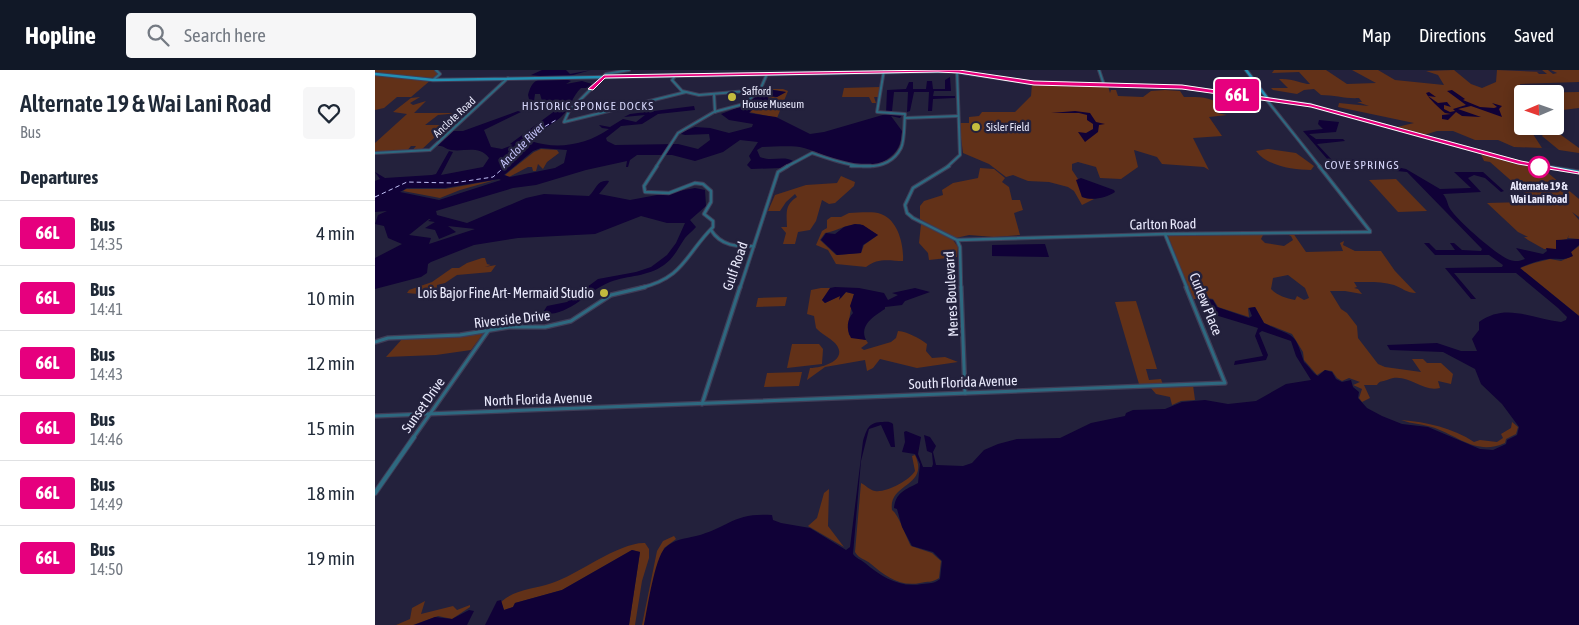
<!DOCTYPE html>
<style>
body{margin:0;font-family:"Asap Condensed",sans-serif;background:#f6f6f7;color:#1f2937;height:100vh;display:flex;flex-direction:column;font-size:19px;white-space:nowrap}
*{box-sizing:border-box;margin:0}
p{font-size:16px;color:#747a83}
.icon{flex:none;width:28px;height:28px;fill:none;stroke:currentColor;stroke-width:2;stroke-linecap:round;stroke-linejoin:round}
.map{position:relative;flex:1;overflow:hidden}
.side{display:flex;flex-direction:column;background:#fff;width:375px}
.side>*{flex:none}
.badge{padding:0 10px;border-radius:4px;font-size:18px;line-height:32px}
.needle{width:32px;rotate:268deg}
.buttons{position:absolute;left:1139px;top:15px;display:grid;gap:10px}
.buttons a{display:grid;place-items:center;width:50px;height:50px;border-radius:5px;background:#fff;box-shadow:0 2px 12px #0003;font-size:25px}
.map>.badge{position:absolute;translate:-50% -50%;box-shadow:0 0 0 2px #fff}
h2{padding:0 20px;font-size:19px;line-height:45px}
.round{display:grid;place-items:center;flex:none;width:52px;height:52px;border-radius:5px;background:#f6f6f7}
.summary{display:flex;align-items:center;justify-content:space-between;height:85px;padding:0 20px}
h1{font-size:24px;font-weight:600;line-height:38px}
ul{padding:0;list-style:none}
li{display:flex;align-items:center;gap:15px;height:65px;padding:0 20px;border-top:1px solid #e0e1e3}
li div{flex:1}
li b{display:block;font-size:19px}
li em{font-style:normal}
li .badge{min-width:55px;font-weight:700;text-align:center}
header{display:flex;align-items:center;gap:30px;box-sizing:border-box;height:70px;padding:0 25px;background:#111827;color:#fff}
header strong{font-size:24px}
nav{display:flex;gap:28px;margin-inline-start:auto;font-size:18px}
.search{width:350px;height:45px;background:#f6f6f7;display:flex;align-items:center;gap:12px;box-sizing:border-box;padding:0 18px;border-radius:5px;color:#747a83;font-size:19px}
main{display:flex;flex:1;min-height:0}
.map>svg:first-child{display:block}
.green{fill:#623118;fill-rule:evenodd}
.water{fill:#100137;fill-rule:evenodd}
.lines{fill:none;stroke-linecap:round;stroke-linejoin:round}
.ferry{stroke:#c2c1f7;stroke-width:1;stroke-dasharray:4.5 3;stroke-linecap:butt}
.tertiary-far3-casing{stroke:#3f3d57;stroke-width:4}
.tertiary-far2-casing{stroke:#3f3d57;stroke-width:4.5}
.tertiary-far1-casing{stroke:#3f3d57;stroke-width:5.5}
.tertiary-casing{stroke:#3f3d57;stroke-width:6}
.secondary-far1-casing{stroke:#3f3d57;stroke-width:4.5}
.secondary-casing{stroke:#3f3d57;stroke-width:5}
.tertiary-far3{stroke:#2e6980;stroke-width:2}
.tertiary-far2{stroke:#2e6980;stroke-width:2.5}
.tertiary-far1{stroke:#2e6980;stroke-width:3}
.tertiary{stroke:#2e6980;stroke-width:4}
.secondary-far1{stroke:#238fb3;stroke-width:2.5}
.secondary{stroke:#238fb3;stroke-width:3}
.line{fill:#e6007e;stroke:#fff}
.poi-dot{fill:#c4bc3e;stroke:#23213c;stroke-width:2}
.stop-dot{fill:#fff;stroke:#e6007e;stroke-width:2.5}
.labels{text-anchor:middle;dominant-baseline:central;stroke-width:5;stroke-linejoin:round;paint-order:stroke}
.far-poi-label{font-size:11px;fill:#eaeafd;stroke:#23213c;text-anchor:start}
.far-street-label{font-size:11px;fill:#eaeafd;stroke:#23213c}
.far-stop-label{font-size:11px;font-weight:bold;fill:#eaeafd;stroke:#23213c}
.far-neighbourhood-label{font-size:12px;letter-spacing:1px;fill:#d4d4f8;stroke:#23213c}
.far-water-label{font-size:12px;font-style:italic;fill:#c2c1f7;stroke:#23213c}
.street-label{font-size:14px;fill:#eaeafd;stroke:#23213c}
.poi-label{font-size:14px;fill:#eaeafd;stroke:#23213c;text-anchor:end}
</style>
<header>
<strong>Hopline</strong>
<div class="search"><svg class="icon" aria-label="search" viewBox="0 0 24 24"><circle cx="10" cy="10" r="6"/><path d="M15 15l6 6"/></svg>Search here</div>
<nav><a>Map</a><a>Directions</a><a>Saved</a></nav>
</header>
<main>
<section class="side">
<div class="summary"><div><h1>Alternate 19 &amp; Wai Lani Road</h1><p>Bus</p></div><a class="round"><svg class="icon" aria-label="heart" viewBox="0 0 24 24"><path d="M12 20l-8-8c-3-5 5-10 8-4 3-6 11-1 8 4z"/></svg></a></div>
<h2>Departures</h2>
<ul>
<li><span class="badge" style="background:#e6007e;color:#fff">66L</span><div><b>Bus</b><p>14:35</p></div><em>4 min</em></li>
<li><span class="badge" style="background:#e6007e;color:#fff">66L</span><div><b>Bus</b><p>14:41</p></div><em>10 min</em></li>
<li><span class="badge" style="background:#e6007e;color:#fff">66L</span><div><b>Bus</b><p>14:43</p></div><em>12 min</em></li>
<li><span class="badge" style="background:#e6007e;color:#fff">66L</span><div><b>Bus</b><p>14:46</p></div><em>15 min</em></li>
<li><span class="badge" style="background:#e6007e;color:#fff">66L</span><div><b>Bus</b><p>14:49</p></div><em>18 min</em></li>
<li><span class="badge" style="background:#e6007e;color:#fff">66L</span><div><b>Bus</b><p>14:50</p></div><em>19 min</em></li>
</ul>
</section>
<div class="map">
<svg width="1204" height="555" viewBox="0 0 1204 555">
<rect width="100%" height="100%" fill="#23213c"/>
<g class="green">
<polygon points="0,0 59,0 64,3 36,27 22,27 9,38 0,40"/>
<path d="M899,0H951L972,14L1001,13L977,0H1003L1020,10L1069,15L1063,5L1051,1L1079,0L1096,14L1107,18L1121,12L1122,0L1168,2H1162L1164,4H1172L1167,0H1173L1178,4L1182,3L1176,0H1204V12L1145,14L1147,20L1152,23L1204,22V38L1180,41V24H1148L1147,42L1139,43L1147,50L1148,56H1156L1161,61H1156L1167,78L1139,77L1123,70H1100L1078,61H1062L1049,65L1022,57L1039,53L963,37L964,33L994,36L982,32H987L984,28C971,29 960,25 946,25L939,19L929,20L922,24L898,20L896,18H913L904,9C917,8 927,14 935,14L924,2L897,3Z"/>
<path d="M657,14L733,16L735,23L736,20H741L743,26L768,27L776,21L790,20L805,21L809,27C824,27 838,26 848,38L842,43L852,45L834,47L847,66L818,68L834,100L829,97L787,94L782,87L759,80L763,97L746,109L725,108L721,97L703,92L697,94V100L703,109L707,127L719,129L707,135L699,121L693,117L674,112L653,111L638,105L631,107L614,94L588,83L584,53H594V47L604,46L607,42H640L656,26Z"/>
<polygon points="505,17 503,27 499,27 501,33 497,33 494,27 467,27 469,18"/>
<polygon points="394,19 408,19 413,21 402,48 374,42 381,36 394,32 393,26 402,27 411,22"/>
<polygon points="45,27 35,33 38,35 51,31 39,43 84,43 63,45 50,55 81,55 68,67 59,68 45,81 37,81 41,76 36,76 31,82 0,82 0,73 32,44 18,42 36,28"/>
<polygon points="1171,60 1186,65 1204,78 1204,83 1184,80 1167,66"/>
<polygon points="166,79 182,80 184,83 172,92 168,99 163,94 161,101 158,101 157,97 153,97 134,107 130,105 159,82"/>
<path d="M893,79L921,83L939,96L936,100C918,100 892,96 881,81Z"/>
<polygon points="1105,82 1166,97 1204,129 1204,147 1197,142 1204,150 1204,169 1193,168 1194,165 1192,169 1181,171 1181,179 1169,179 1153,170 1149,167 1153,167 1143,162 1112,133 1155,132 1157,131 1157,129 1115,92 1109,91"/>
<polygon points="605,98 619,99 630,108 627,112 634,117 637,130 645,130 648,140 639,143 645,165 619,167 594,165 581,168 545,149 545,136 549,131 568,125 567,120 578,113 603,108"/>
<path d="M466,106L480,112L479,116L460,133L454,134L447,130L441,151L435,160L423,162L420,174H408L411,163L406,157H412C412,144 409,135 422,127L420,124L411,132L405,141H393L400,125L431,115L462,113Z"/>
<polygon points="1021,109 1052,141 1023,142 994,110"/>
<polygon points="120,110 85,120 65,128 28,121 31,119 70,119"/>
<path d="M474,143C484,143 497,141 506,144C523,150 529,175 528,191C516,191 503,187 491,197L461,194L453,180L441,175L447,161L452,158V150L456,147H466ZM485,154L503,165L489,175L486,183L461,185L445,170L450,163C463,161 470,154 485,154Z"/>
<polygon points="546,154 578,170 583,177 582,187 554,190 553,183 544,173"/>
<path d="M918,163L931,182L968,181L965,173L969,171L968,175L980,181H1006L1020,201L1041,223C1032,223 1027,218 1019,215C1006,211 992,212 979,212L982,217L979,218L983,219L987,224L970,221H955L966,239L972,243L982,256L983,268L1003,294L1010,297L1046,302L1037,289H1048L1052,293H1066L1078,304L1076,314L1063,311L1065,318C1047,323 1032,301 1012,310C1007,312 1005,310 1002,315H989L995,328L987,332L984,328L987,319L978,315L985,312L974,308L967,311L962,308L957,301L950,300L942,305L929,290L928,282L917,264L889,253L880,237L873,238L874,247L843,237L838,229L832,228L830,231L829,229H818L793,166ZM911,164L916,166L918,170L909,176L890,173L886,169L888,165ZM913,205L930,218L934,228L929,230L922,226L920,230C911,228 903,226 896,219L898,208Z"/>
<polygon points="1204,176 1204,246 1145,198 1159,193 1175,189 1186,191 1197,186 1196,182"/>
<polygon points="107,188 110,188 112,194 116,195 110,197 121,195 116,202 82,205 70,213 62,215 61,225 56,229 44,227 43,224 32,223 34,220 57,212 77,198 84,198 92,193"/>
<path d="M446,218H457L447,230L450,233L465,226L466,228L471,222L479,224C477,234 472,255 474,265L491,270L493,273L486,278L489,280L516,272L521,268L523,261C533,262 544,268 552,274L551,281L557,288L570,287L583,292L542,298L505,289L498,298L492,301L490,290L450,297L432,310L435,298C447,298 475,290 460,273C454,267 446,264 441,258L439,246L432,244L436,220Z"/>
<polygon points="412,227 410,236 381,237 383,228"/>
<polygon points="761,231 782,299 771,299 774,310 786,309 788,315 764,314 740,232"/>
<polygon points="110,261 96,280 61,285 11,287 28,268"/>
<polygon points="417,274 444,274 448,279 447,294 412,298"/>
<polygon points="427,302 424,316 389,317 392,303"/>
<polygon points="818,315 820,330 806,331 797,335 795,327 781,324 775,317"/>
<path d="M1026,350C1052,352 1078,358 1099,372L1105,370L1122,372L1128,368L1126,364L1136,358L1137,352L1143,357L1141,364L1131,369L1130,373C1102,385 1086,368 1060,358C1049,354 1037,354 1026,350Z"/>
<path d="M540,385C555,417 513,413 517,440C524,445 531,467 536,476L557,483L566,491L564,508C557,513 553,511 545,513C525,517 510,506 496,494C490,489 484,489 480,482L486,413C491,415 494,420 500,421C511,423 535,410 540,401L537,386Z"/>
<polygon points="454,419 453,456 469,477 433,456 442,448 449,423"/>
<polygon points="299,466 301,469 289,478 269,555 267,555 282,481 288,471"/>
<path d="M270,473L274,479V488L267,511L260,555H254L265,482L257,480L187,520L140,533L138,537L129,540L126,532C140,519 160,519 177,513C202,505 244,472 270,473Z"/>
<polygon points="50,531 46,544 78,536 82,540 95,535 95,537 77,549 63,546 38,555 21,555 35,549 37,538"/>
</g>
<g class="water">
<path d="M167,0H191L195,4L216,0L191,7L190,9L196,11L191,14L207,11L217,14L211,18H206C197,26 196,38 186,47C177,55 163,60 156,71C182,80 211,75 234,59L227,58L224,55L235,57L248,49L261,52L270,45L249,47L255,44L319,36L320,40L283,44L267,54L246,56L231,68L232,71L240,75L303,74L323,79L335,70L334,64L310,65L306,64L307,62L320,57L335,58L354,63L377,57L378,54L354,50L346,44L367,36L383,23L398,20L411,22L402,27L393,26L394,32L381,36L374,43L401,47L435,64L449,62L511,44L512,20L531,19L534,12H538V19H551L552,11H557L558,19H570V10L575,7L576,21H559L558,26H580V28L558,29L557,41H553L554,22H539L535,41L532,42L533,22H519L517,41L514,44L527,45L525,48L516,46L527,61C526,75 523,82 511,90C483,108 456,85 429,78C417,75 400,77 387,77L382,80L385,87C397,92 408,85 418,91V93L406,98L376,99L372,95L376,90L374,86L383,72L365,70L348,82L320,91L297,85H262L255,90L253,97H251L252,91L211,100L161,115L138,118L61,141L62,145L92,153L151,128L169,124L214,126C221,120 222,109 234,111L233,113L224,124L255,130L320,118L330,120L331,136L315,150L321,157C318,161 313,164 310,168C303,178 300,187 289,195C272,207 254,205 235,212C210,222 196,246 167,244L172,236L192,232L223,209L261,202L276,197L292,185L301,173L310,153H292L266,146L220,164L143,168L99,175L56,192L53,194L52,203L46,207L0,219V188L27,174L13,168L9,156L0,154L3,145L12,141L0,142V111L5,109L0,102L10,108L57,105L61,104L74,81L78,82L66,105L108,97L114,88C104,75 90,82 76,80C70,79 68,75 62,76L77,61H88L143,41L146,42L109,60L116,77L127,79L138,75L135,74L181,40L184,35L167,31L165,24H160L159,31L154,29L153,25C157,11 161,9 175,7L156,5ZM166,78L192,80L189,93L180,98L135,107L129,105L158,81ZM124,109L126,110L64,130L25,122L32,118H70ZM54,149H56L53,151L60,152L50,158L60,160L64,169L81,162L73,156L100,159L54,174L56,168L34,165Z"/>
<path d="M1077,20L1090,29L1088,30L1105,37L1119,38L1122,37L1117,33L1127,36L1124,39L1127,47L1096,36L1083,39L1106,47L1087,46L1081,42L1073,50L1067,49V45L1076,44L1070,43C1064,38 1055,30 1051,23L1054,22L1061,27L1053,26L1063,33L1072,32L1076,37L1069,35V39L1075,42L1080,41L1078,39L1091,35L1072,21Z"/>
<polygon points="700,41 715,43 721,52 730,54 724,55 723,62 710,72 703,62 711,63 718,59 718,54 712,50 712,45 704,43 676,43"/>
<path d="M944,50L964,52L961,62L934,64L941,69H968L970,71L942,74L956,89L987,90L1031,99L1065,119L1096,118L1079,102H1108L1129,121L1126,122L1110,108L1099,105L1093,108L1106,122L1068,124C1072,129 1072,132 1074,137C1079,148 1124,187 1135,190C1141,192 1145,191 1150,189L1141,178L1168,184L1172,181L1171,178L1181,179V170L1204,169V175L1196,182L1198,186C1188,191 1183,188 1173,189C1164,190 1153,194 1145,198L1204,246V555H269C272,540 280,487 290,478C300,469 308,469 321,466C352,458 359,442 397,445L398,450L406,453L435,458L471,480L475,477L488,371C492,359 493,353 506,352C512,352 514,351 518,354L520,377H516L506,355L494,359L486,391L478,484C482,489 485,489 490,493C507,507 524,518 547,514C555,513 559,514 565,509L567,491L558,482L537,476L527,457L522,439L519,438C521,422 530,420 543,413L545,394L540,384L527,382L530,372L529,362L531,361L546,367L543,384L548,397H557L558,394L557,383L552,381L549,365L555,367L561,376L558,382L561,395L588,396L597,393L609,380L623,374L642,369L685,368L716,353L750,346L751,343L758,340L790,339L807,332L830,330L853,334L881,331L911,314L936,310L921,286L916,271L887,261L884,263L893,285L891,290L859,295L860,291L888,286L880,266L883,258L837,244L833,229L838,230L842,237L874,248L877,246L874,238L880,237L889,253C918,268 919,259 929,292C935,297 937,303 943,306L950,300L957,302L961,309L967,312L976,310L978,317L984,322L983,328L992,338L1007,346L1027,354L1053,357L1105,379L1118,380L1131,374L1132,370L1142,365L1144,357L1127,334L1106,314L1100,299L1068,282L1015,280L1012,275L1062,273L1086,281H1102L1097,269L1104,260V252C1131,232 1157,249 1186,252L1191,250L1192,247L1183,238L1141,203H1079L1101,229H1096L1070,198L1127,197L1128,195L1114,185H1060L1049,173H1054L1061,180H1080L1075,173H1079L1087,180L1106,181L1107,179L1032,102L1011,100L997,93L1001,96V99H992L989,94L990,92L953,90L928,61L948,59L943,54Z"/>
<path d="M706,108L739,120L740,122C731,128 717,131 707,127L701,110Z"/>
<polygon points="480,154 488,155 503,165 488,175 486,183 462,185 446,170 451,163 460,164 469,157"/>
<polygon points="670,174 674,187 617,186 617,175"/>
<path d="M460,217L484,218L509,223L513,230L523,225L517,223L540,218L555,222L530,231L527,235L510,237V239C499,246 484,255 491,270L476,268C471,259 472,249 478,243L475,236L479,224L471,222L464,230L465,226L450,233L447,230L455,218Z"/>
<polygon points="257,480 265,482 254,555 110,555 122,531 126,530 129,540 138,537 140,533 187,520"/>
<polygon points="94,540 99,541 92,555 39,555 60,547 77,549"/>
</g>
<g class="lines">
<polyline class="ferry" points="0,127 32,112 78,113 118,107 134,93 159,63 181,50"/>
<g class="tertiary-far3-casing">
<g id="tertiary-far3">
<polyline points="254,0 231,4 194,41 189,52 311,22"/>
<polyline points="724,0 729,15"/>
<polyline points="300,6 297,10 307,21 324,25 384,20"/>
<polyline points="58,10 65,4 61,0"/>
<polyline points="339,24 340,42"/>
<polyline points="891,29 945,97"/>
<polyline points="530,48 583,46"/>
<polyline points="0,83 55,80 133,8"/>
<polyline points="281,97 303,63 339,42 369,34 385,20 392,4"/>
<path d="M411,97L437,83C461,91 509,111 526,78C530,70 529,54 530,44L502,42L509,0"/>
<polyline points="572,97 585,85 582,1"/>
</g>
</g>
<g class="tertiary-far2-casing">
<g id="tertiary-far2">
<polyline points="476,96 496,96"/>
<polyline points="574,96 538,118 530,135 532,143 538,148 582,170 585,177 586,218"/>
<polyline points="944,96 995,161"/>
<path d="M336,160C346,176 362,177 379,176"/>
<polyline points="790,164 812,218"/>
<polyline points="582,170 790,164 995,162"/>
<path d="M265,218C309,208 310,185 338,157V151L329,144L336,132V121L328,114L320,113L294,123L270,122L269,116L282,96"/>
<polyline points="365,218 403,102 413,96"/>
</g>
</g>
<g class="tertiary-far1-casing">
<g id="tertiary-far1">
<polyline points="586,217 590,323"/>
<polyline points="0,272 13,268 85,265 134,257 170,257 196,251 236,225 270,217"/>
<polyline points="327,334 365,217"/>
<polyline points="0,346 850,313 811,217"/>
<polyline points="38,368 113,261"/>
</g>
</g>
<g class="tertiary-casing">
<polyline id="tertiary" points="0,423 39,367"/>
</g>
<g class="secondary-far1-casing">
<g id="secondary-far1">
<polyline points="871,0 893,29"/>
<polyline points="0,4 58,10 575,1 656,13 807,17 936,35"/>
<polyline points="934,35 1146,93 1175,97"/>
</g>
</g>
<g class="secondary-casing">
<polyline id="secondary" points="1167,96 1204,102"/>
</g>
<use href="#tertiary-far3" class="tertiary-far3"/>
<use href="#tertiary-far2" class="tertiary-far2"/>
<use href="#tertiary-far1" class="tertiary-far1"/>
<use href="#tertiary" class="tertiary"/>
<use href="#secondary-far1" class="secondary-far1"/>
<use href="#secondary" class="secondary"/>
</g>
<polygon class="line" points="563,0 584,0 659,11 807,15 936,34 1146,91 1204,102 1204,104 1143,94 936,37 807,19 659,15 584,3 563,2 230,8 218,20 213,19 229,5"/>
<g class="poi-dot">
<circle cx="357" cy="27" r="5"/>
<circle cx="601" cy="57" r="5"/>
<circle cx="229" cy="223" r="5"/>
</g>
<circle class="stop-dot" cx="1164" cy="97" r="10"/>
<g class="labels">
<g class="far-poi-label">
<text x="367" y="21">Safford<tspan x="367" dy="13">House Museum</tspan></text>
<text x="611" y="57">Sisler Field</text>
</g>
<g class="far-street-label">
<text transform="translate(79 47) rotate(-43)">Anclote Road</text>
</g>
<g class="far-stop-label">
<text x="1164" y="116">Alternate 19 &amp;<tspan x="1164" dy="13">Wai Lani Road</tspan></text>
</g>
<g class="far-neighbourhood-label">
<text x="213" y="36">HISTORIC SPONGE DOCKS</text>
<text x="987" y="95">COVE SPRINGS</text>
</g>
<g class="far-water-label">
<text transform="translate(147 75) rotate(-45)">Anclote River</text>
</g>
<g class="street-label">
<text transform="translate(788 154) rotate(-1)">Carlton Road</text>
<text transform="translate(360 196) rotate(-71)">Gulf Road</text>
<text transform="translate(576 224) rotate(-93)">Meres Boulevard</text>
<text transform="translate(831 234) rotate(68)">Curlew Place</text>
<text transform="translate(137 249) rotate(-6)">Riverside Drive</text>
<text transform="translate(588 312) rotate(-2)">South Florida Avenue</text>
<text transform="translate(163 329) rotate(-2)">North Florida Avenue</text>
<text transform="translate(48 335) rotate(-55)">Sunset Drive</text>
</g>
<g class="poi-label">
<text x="219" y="223">Lois Bajor Fine Art- Mermaid Studio</text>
</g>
</g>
</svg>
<div class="buttons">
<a><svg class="needle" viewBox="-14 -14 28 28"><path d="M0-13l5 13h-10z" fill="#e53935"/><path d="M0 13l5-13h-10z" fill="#747a83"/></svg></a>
</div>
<b class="badge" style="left:862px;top:25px;background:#e6007e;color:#fff">66L</b>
</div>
</main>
